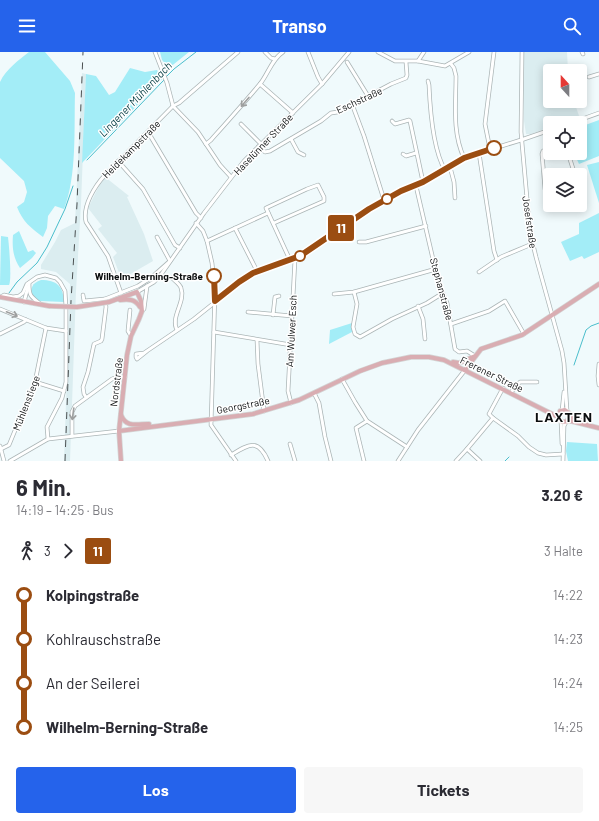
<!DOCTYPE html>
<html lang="de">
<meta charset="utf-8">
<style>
body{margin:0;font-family:Barlow,sans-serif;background:#f7f7f7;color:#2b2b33;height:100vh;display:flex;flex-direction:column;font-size:15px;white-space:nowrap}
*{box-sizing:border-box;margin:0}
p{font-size:13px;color:#7c7c81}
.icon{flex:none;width:22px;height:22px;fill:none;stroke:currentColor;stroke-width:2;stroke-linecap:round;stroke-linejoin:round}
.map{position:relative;height:409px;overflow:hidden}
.panel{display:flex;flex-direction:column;background:#fff;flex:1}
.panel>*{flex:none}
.badge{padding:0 8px;border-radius:3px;font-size:14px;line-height:26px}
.needle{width:26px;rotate:339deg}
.tools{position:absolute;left:543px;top:12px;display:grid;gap:8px}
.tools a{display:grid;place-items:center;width:44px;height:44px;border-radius:4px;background:#fff;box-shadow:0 2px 10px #0003;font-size:20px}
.map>.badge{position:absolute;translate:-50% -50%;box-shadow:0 0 0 2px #fff}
.legs{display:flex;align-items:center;gap:6px;height:44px;padding:0 16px;font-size:13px}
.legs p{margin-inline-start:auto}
.overview{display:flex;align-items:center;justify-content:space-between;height:68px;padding:0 16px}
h1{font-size:22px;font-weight:700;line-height:30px}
.cta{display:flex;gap:8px;margin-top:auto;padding:8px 16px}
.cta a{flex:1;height:46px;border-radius:4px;background:#2563eb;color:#fff;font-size:16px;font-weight:700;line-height:46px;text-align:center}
.cta a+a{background:#f7f7f7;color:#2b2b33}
ul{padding:0 16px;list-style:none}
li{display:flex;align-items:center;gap:14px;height:44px;font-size:15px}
li i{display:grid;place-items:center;width:6px;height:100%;margin:0 5px;background:currentColor}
li i::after{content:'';width:10px;height:10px;margin:-5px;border:3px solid;border-radius:50%;background:#fff}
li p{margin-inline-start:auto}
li:first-child i{background:linear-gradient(#0000 50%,currentColor 0)}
li:last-child i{background:linear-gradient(currentColor 50%,#0000 0)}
header{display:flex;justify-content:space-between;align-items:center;height:52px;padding:0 16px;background:#2563eb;color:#fff;font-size:18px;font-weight:700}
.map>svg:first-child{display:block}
.built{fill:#dbedf0}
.green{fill:#a3edf7}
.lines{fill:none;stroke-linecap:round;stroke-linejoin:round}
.stream{stroke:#4abecc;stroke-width:1}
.minor-casing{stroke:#abb5b6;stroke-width:4.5}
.major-casing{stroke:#d3d4d4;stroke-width:5.5}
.minor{stroke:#fff;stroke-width:3}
.major{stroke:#d9adb2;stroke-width:4}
.rail{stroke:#4b5051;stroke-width:1;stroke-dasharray:7 7;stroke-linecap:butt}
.major-bridge-casing{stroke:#d3d4d4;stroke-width:5.5;stroke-linecap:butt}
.major-bridge{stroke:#d9adb2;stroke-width:4}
.oneway{stroke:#9d9f9f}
.line-1-casing{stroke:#fff;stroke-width:9}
.line-1{stroke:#9b4d11;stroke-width:6}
.stop-1-dot{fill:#fff;stroke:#9b4d11;stroke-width:2}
.labels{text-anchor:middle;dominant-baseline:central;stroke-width:3;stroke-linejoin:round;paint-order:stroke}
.street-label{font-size:10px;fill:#0b0e0f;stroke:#fff}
.stop-label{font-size:10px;font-weight:bold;fill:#0b0e0f;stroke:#fff;text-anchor:end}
.water-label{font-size:11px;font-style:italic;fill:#013a40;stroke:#fff}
.district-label{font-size:14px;font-weight:bold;letter-spacing:1px;fill:#0b0e0f;stroke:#fff}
</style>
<header><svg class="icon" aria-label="menu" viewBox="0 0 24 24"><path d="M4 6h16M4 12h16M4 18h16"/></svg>Transo<svg class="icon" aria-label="search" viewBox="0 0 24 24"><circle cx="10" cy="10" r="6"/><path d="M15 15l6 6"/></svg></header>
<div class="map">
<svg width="599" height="409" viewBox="0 0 599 409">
<rect width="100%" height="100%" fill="#f0fafc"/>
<g class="built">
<polygon points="524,0 567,0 568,19 550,19 550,49 574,49 579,64 561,71 550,71 550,75 531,82 526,82 524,69"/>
<polygon points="82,21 86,22 81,152 76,239 70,409 64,409 70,232 56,220 41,217 41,213 55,190 61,178 75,171"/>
<polygon points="105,125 129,144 127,145 144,182 153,209 127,224 121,226 113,205 117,201 98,177 102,174 88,156 100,132"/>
</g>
<g class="green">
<path d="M29,0H45L70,29L75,41C74,77 77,124 64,157L55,154L48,164L47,176L43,185C30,175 23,170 17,155L24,150L27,140L24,129L0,106V30C6,17 19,8 29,0Z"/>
<polygon points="160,0 189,0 169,16 162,8"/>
<polygon points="130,16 145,20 157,18 162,27 82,111 86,22 96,24 109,43 115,40"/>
<polygon points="599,68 599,104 579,112 574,101 580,101 580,75"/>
<polygon points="599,110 599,151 587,113"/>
<polygon points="599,161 599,200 584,207 582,204 570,209 561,190 579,182 579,171"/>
<path d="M19,179L28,200L33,198L36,201L32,206L20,216C13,205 12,196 13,183Z"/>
<path d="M1,184L8,185C9,193 12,228 9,233H0Z"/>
<path d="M41,228C57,228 63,234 64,250L40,249L32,245C30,236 32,231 41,228Z"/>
<polygon points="352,271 352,280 329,292 330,278"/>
<polygon points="567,390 597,392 598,409 568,409 566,399"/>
</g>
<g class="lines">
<g class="stream">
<polyline points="166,25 174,17 196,0"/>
<polyline points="87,108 164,28"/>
<polyline points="9,241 17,230 37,211 47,195 65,157 73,134"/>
<polyline points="574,313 586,278 591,274 599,271"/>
<polyline points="505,409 509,405"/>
</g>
<g class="minor-casing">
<g id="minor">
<polyline points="155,0 167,31 173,54 198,80 220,113 231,125"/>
<polyline points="265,0 271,6 275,7"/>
<polyline points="308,0 318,25 322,32"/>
<polyline points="378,0 395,9 418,9 445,14 469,0"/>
<polyline points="522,0 521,80 530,180 536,205 562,299 564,311 567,359"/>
<polyline points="582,0 583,2"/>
<polyline points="418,9 424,0"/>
<polyline points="347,10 368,44"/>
<path d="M451,12L454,16L456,24C456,52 452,80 464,106"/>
<polyline points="589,25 599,22"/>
<path d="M428,29L429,33C430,56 433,98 445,118"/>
<polyline points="260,32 293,61"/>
<polyline points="352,52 364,84 384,148"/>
<polyline points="392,69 395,72 409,68 410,69 423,130"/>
<polyline points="571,71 599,61"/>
<polyline points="241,72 261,92"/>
<polyline points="148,80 196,161 201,166"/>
<polyline points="291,87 298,100 304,103"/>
<path d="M206,92L211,88C227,70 244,51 260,32C268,22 272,7 283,0"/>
<polyline points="258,95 265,100 270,99 321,69 331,61 338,60 391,32 406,26 407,23 406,10"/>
<polyline points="550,96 543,99 542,102 545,137 547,139 550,139"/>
<polyline points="490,97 485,72 494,0"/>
<polyline points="479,101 494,199 497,208"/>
<polyline points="568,101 575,123"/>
<polyline points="403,102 406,104 416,101"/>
<polyline points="118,109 143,137 175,193 180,196"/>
<polyline points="450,115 454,130 455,146"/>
<polyline points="416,134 439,233 447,251 455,297 459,300 467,299 475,304"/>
<polyline points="196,171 203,179 207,189 212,211 215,239 211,373 236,409"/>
<polyline points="274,171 324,149 324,145 318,133 307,137 266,156 290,208"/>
<polyline points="235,176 257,219"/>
<polyline points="207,189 268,161"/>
<polyline points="359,190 366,190 426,174"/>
<polyline points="479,220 501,205 532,192"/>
<path d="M172,226C175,229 180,232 181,236C186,250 170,265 177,278"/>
<path d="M29,231C29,245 31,244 40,252"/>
<polyline points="137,240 154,230 160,224 204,161 244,109 322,32 349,0"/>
<polyline points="354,240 357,252 353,275 355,282 360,285 392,267 427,251 443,241"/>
<path d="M121,241L108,204L86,170C82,154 95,134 105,123L173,54L179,51L238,0"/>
<polyline points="334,242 354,240 436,217"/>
<polyline points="83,243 84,249 105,247"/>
<polyline points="1,245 4,243 13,245 19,244 23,241 27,232 37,225 45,223 56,226 60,230 65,239 66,256 66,330 62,346 47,375 48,387"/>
<polyline points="24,250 28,235"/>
<polyline points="418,254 423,267 425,287"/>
<polyline points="0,257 46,276 66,279"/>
<polyline points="130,258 128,279 131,284"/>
<polyline points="142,259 144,257 147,234"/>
<polyline points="248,260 292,264"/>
<polyline points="273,263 275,245 279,244"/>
<polyline points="451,272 489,259 505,249 524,282"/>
<polyline points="214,280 291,293"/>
<polyline points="0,282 24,270 26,268"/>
<polyline points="257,288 258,312 264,359"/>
<polyline points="147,299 137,307 136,305 136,302 144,301 194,267 248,224 257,219 299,204 369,157 401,139 423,130 464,106 479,101 521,88 550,78"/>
<polyline points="599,312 598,324 599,333"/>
<polyline points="342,327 355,350 367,369 407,395"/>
<polyline points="35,330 64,339"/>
<polyline points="314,341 319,351 325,385 331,409"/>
<polyline points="511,341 514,336 520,330 537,330"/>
<polyline points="86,345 84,342 83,335 88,320 94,292 101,289 102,287 106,255 105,247 138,234 152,225 170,209 157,185"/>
<polyline points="291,351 288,339 295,207"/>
<polyline points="562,359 564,340"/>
<polyline points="493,366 518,384 529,395 538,401 546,403 563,402"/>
<polyline points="561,369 562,392"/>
<polyline points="72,384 72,360 75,354 112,327 117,325 125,325"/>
<polyline points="290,392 295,409"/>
<polyline points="0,394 4,409"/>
<polyline points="1,397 9,393 35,330 46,276"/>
<polyline points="467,397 480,409"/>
<path d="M231,403C249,392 258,386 268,409"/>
<polyline points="10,409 48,387 119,379"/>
<polyline points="364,409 356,376 367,369"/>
<polyline points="398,409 418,378 465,318"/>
<polyline points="456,409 467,397 493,366 489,362 503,336"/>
<polyline points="563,409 564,374 566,370"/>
</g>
</g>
<g class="major-casing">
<g id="major">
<polyline points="0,245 49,254"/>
<path d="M120,248C129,247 135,247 140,255"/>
<polyline points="109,250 137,240 141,249 142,259 139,267 131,284 127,303 119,379 121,409"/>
<polyline points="453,310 459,311 475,304"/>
<polyline points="465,318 481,297 522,283 599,232"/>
<path d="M121,363C126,376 137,372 149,372"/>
<polyline points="570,364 582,369"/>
<polyline points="567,369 570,365 569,361 565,358 560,359 558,365 562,370 571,369 599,376"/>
<polyline points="119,379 253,362 299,348 360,319 382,311 411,305 429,305 444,308 558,365"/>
</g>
</g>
<use href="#minor" class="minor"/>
<use href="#major" class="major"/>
<polyline class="rail" points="65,409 71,249 77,152 83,0"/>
<g class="major-bridge-casing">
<polyline id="major-bridge" points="49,254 77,255 109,250"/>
</g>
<use href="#major-bridge" class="major-bridge"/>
</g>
<defs><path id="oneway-shaft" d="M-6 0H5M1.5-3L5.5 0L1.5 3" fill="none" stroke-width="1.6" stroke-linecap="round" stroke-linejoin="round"/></defs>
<g class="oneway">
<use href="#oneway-shaft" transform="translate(245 50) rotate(131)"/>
<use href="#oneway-shaft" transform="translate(12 262) rotate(22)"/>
<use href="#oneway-shaft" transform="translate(73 362) rotate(98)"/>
</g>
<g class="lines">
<g class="line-1-casing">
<polyline id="line-1" points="214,224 215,249 239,230 253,221 300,204 369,157 401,139 423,130 464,106 494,96"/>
</g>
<use href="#line-1" class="line-1"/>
</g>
<g class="stop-1-dot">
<circle cx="494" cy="96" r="7"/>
<circle cx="387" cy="147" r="5"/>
<circle cx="300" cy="204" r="5"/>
<circle cx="214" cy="224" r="7"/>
</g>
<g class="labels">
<g class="street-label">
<text transform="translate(359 48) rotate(-25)">Eschstraße</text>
<text transform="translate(263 92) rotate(-46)">Haselünner Straße</text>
<text transform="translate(131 97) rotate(-45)">Heidekampstraße</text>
<text transform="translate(530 170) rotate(82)">Josefstraße</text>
<text transform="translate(442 237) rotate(75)">Stephanstraße</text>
<text transform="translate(291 279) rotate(-87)">Am Wulwer Esch</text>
<text transform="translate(492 322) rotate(26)">Frerener Straße</text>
<text transform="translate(116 330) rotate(-83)">Nordstraße</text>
<text transform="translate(26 351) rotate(-69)">Mühlenstiege</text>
<text transform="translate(243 353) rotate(-11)">Georgstraße</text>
</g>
<g class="stop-label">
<text x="203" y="224">Wilhelm-Berning-Straße</text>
</g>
<g class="water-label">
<text transform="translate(135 47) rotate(-46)">Lingener Mühlenbach</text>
</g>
<g class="district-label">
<text x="564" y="364">LAXTEN</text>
</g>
</g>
</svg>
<div class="tools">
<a><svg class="needle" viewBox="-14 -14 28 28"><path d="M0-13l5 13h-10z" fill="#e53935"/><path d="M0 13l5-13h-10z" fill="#7c7c81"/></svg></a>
<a><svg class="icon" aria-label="locate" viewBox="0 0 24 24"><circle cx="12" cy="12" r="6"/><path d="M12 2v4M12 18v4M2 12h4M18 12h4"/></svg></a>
<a><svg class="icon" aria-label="layers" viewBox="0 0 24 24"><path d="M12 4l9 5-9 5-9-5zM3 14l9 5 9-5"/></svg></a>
</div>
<b class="badge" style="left:341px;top:176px;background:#9b4d11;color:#fff">11</b>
</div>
<section class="panel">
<div class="overview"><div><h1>6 Min.</h1><p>14:19 – 14:25 · Bus</p></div><b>3.20 €</b></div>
<div class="legs"><svg class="icon" aria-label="walk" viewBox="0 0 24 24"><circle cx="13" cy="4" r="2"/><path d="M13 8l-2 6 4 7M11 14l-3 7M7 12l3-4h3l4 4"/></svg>3<svg class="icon" aria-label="forward" viewBox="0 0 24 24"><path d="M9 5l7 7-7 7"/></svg><b class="badge" style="background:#9b4d11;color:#fff">11</b><p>3 Halte</p></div>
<ul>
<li><i style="color:#9b4d11"></i><b>Kolpingstraße</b><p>14:22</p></li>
<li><i style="color:#9b4d11"></i><span>Kohlrauschstraße</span><p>14:23</p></li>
<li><i style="color:#9b4d11"></i><span>An der Seilerei</span><p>14:24</p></li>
<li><i style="color:#9b4d11"></i><b>Wilhelm-Berning-Straße</b><p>14:25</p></li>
</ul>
<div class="cta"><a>Los</a><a>Tickets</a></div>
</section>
